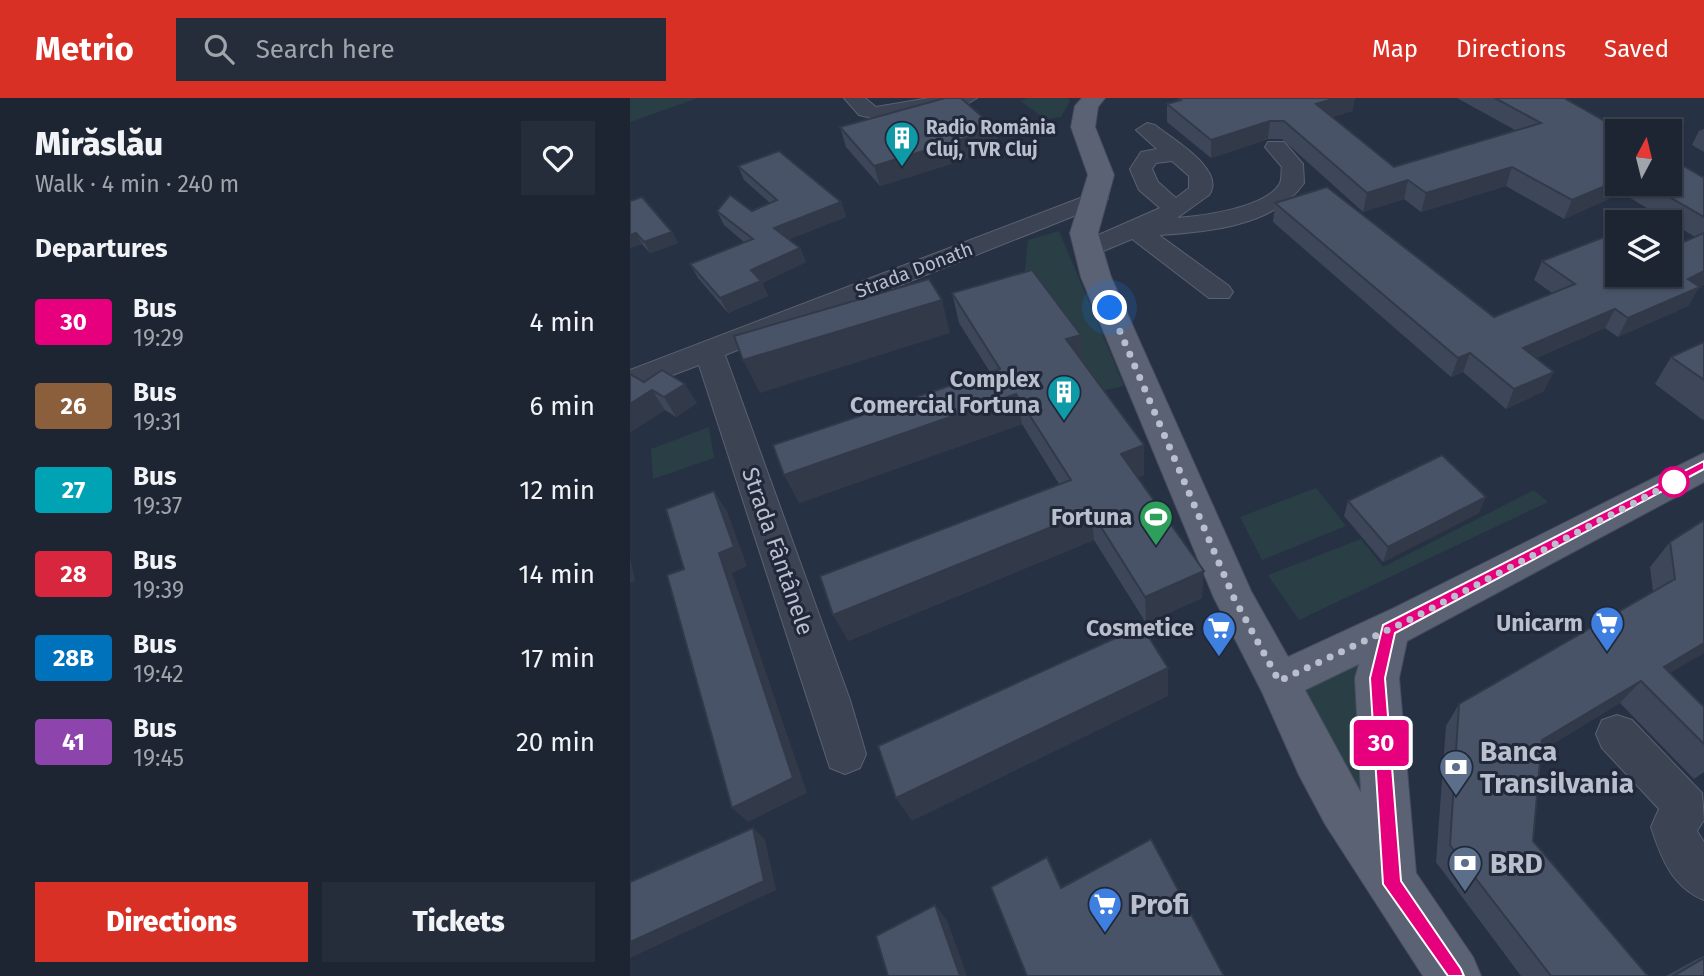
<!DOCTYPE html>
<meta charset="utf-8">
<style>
body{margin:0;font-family:"Fira Sans",sans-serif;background:#252d3b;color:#f1f3f6;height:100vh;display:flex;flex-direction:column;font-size:26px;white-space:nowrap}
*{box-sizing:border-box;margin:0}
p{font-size:23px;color:#a0a5ac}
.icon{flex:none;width:38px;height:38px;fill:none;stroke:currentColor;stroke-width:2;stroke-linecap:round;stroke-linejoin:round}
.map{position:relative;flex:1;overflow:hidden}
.details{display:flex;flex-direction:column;background:#1d2533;width:630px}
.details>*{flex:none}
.badge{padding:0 14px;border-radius:5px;font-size:24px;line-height:46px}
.needle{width:46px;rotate:7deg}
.tools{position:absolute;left:975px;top:21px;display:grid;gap:14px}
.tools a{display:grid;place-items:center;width:77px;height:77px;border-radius:0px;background:#1d2533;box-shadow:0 2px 5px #0004,0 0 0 2px #3b424e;font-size:35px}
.you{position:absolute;width:35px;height:35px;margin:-18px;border:5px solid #fff;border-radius:50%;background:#1a73e8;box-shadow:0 0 0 10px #1a73e833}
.map>.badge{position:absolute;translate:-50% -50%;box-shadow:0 0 0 4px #fff}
h2{padding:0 35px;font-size:26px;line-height:63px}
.round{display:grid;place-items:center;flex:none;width:74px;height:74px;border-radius:0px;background:#252d3b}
.summary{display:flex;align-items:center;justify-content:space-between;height:119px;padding:0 35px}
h1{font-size:33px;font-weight:800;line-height:52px}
.button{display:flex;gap:14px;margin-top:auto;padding:14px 35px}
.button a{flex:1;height:80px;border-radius:0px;background:#d93025;color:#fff;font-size:28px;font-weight:800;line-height:80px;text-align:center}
.button a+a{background:#252d3b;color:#f1f3f6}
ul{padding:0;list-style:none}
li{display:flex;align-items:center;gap:21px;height:84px;padding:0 35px}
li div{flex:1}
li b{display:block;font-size:26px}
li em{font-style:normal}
li .badge{min-width:77px;font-weight:700;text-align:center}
header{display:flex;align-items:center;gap:42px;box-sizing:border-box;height:98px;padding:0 35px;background:#d93025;color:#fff}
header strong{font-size:33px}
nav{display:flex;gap:38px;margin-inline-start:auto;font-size:24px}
.search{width:490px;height:63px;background:#252d3b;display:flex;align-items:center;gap:18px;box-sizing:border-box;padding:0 24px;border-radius:0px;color:#a0a5ac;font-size:26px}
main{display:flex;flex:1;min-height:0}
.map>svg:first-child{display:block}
.green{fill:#293f45}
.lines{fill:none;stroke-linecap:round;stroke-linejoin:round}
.minor-casing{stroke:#5a6171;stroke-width:2}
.major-casing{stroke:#454c5d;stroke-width:2}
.minor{fill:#3c4453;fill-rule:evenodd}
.major{fill:#5a6273;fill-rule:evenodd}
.wall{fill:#3e4759}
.shaded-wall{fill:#323a49}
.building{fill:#485368;stroke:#323a49;stroke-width:2}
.line{fill:#e6007e;stroke:#fff;stroke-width:2}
.walk{stroke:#b9bfcd;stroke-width:7;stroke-dasharray:0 12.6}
.stop-dot{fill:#fff;stroke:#e6007e;stroke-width:3.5}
.labels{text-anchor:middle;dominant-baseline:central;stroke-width:6;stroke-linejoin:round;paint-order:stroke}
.far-poi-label{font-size:19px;font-weight:bold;fill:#b9bfcd;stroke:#202839;text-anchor:start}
.far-street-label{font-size:19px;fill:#b9bfcd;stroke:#202839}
.poi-label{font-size:23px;font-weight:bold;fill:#b9bfcd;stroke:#202839;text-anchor:end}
.street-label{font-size:23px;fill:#b9bfcd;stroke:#202839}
.near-poi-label{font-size:28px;font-weight:bold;fill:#b9bfcd;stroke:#202839;text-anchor:start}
</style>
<header>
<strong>Metrio</strong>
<div class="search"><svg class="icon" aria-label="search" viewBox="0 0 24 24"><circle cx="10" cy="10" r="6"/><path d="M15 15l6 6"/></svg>Search here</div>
<nav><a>Map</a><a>Directions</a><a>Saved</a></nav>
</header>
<main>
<section class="details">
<div class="summary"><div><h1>Mirăslău</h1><p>Walk · 4 min · 240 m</p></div><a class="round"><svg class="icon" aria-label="heart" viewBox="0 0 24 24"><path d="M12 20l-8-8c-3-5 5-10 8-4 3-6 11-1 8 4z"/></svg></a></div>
<h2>Departures</h2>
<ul>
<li><span class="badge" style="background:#e6007e;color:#fff">30</span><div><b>Bus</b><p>19:29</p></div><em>4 min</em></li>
<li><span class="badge" style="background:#8b5e3c;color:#fff">26</span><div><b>Bus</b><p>19:31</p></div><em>6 min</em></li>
<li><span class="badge" style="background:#00a3b4;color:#fff">27</span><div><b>Bus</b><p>19:37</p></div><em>12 min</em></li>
<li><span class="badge" style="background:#d7263d;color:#fff">28</span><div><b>Bus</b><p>19:39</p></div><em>14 min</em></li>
<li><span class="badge" style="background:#0072bc;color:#fff">28B</span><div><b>Bus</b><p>19:42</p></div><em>17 min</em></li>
<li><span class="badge" style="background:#8e44ad;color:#fff">41</span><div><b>Bus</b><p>19:45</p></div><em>20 min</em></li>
</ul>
<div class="button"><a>Directions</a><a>Tickets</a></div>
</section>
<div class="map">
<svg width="1074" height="878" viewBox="0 0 1074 878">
<rect width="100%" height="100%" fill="#273144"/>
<g class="green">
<polygon points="0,0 68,0 0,24"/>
<polygon points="398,0 438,0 440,3 431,19 415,21 391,3"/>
<polygon points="429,133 494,288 463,295 394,181 398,142"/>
<polygon points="79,329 84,360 23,381 21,351"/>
<polygon points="686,390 716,428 632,462 610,419"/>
<polygon points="904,392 918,404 669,522 638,477 731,441 753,469"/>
<polygon points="728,564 737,716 674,591"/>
</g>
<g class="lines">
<g class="minor-casing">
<g id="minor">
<polygon points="214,0 235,0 246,9 299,0 347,0 337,6 246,21 229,17"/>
<path d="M517,25L525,27C542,41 597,72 579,97L547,120C572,118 637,110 650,85C652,81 651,74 652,69L635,49L638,44H654L673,66L674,85C645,128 577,134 529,137L599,188L603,194L599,200H579L502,141L466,156H448L444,151L448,146L530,110L509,92L500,71L511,54L527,51L506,32ZM542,63L559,78V90L546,100L528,84L522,71L526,65Z"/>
<polygon points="466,94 474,96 478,101 474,106 95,257 220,602 236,656 230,670 215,676 200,670 69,267 0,293 0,272"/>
<path d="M987,617L1002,622L1072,695L1074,722L1067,733L1074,744V802C1042,789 1031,760 1021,729L1029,711L972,650L966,636L972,622Z"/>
</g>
</g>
<g class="major-casing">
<path id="major" d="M452,0H475L468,9L465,29L484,77L468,135L481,179L621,493L658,559L764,510L1074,355V384L777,543L769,580L786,775L843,859L851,878H793L695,726L669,677L632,594L584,500L451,179L440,135L458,77L441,29L445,8ZM729,566L725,580L731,695L675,592Z"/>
</g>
<use href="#minor" class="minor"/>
<use href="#major" class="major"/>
</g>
<g class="wall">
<polygon points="548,0 725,0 722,13 702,19 764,69 885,32 827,0 934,0 987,86 1040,86 1074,80 1074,187 1069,189 1058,208 988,239 975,230 906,260 914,293 876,311 833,274 821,279 643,124 645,105 864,219 922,195 904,182 912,163 987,177 1065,139 992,95 934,121 876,88 791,114 774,101 733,114 652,41 638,41 581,60 537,24 537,6 548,3"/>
<polygon points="210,29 369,51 250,88 216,49"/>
<polygon points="1074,31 1074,54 1062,47 1069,33"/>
<polygon points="108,68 211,104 216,119 159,141 170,150 176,164 132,185 138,198 98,215 68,180 60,166 115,145 94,127 87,113 122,113 140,105 114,82"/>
<polygon points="0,103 42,134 48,145 20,155 12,146 0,150"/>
<polygon points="322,195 454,266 514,377 508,379 572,500 516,525 464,442 218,543 429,386 392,326 169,405 360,274 329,225"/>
<polygon points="1074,244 1074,321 1073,322 1025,286 1041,259"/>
<polygon points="0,276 14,284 67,305 46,319 35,312 0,334"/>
<polygon points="718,403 849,415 753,464 714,418"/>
<polygon points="1074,422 1040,575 1074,609 1074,674 1064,681 990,605 911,653 903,743 1018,878 891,878 806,764 816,628 829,606 1023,494 1020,469 1040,444"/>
<polygon points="1074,858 1074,878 1036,878 1065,862"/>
</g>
<g class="shaded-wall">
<polygon points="707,0 725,0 722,13 684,24 686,6"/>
<polygon points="640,23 638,41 581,60 581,42"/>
<polygon points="366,31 369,51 250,88 244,68"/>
<polygon points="882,69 876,88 791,114 796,95"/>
<polygon points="778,82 774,101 733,114 737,95"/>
<polygon points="987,83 987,86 997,86 992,95 934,121 942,102"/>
<polygon points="211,104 216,119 150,145 144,130"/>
<polygon points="42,134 48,145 20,155 14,144"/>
<polygon points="6,135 12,146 0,150 0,137"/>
<polygon points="170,150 176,164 132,185 138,198 98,215 90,200 121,172"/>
<polygon points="1074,173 1074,187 1069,189 1058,208 988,239 998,220 1058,181"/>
<polygon points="312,202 320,235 130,295 113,262"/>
<polygon points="985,211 975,230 884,269 893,250"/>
<polygon points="451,237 454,266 436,241"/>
<polygon points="840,255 833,274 821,279 828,260"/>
<polygon points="924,274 914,293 876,311 884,291"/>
<polygon points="55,286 67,305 46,319 34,299"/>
<polygon points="22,292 35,312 0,334 0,306"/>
<polygon points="386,296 392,326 169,405 154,377"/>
<polygon points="514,347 514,377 493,385 491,356"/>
<polygon points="84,393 97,413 117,468 102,475 177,695 118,724 102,710"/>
<polygon points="856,399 849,415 753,464 758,449"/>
<polygon points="461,413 464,442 218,543 203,517"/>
<polygon points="0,459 5,483 0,485"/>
<polygon points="574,473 572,500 516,525 515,499"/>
<polygon points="1074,545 1074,555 1017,589 1034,569"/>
<polygon points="538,570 538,598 282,723 266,700"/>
<polygon points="1011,583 990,605 895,663 912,642"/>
<polygon points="123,730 135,741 146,792 0,860 0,844"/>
<polygon points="305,807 317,822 337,878 330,878"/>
</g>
<g class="building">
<polygon points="315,0 331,0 366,31 244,68 210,29"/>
<polygon points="549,0 707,0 686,6 764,69 911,25 865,0 934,0 992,33 987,33 987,83 942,102 882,69 796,95 778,82 737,95 654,23 640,23 581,42 537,6 551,2"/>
<polygon points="149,53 211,104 144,130 170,150 121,172 131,183 90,200 60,166 123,141 87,113 100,97 122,113 147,102 108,68"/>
<polygon points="1040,60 1074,80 1074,119 1017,86 1040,86"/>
<polygon points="697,89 864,219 945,186 912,163 982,136 987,139 987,177 1040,177 1040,150 1074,135 1074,173 1058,181 1070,189 998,220 985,211 893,250 924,274 884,291 840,255 828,260 645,105"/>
<polygon points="12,99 42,134 14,144 6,135 0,137 0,103"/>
<polygon points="402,172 451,237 436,241 514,347 491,356 574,473 515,499 461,413 203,517 190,478 441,382 386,296 154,377 143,347 370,271 322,195"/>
<polygon points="299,181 312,202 113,262 104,238"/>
<polygon points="1074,244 1074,282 1041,259"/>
<polygon points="32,272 55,286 34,299 22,292 0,306 0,276 14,284"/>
<polygon points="812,357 856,399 758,449 718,403"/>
<polygon points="84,393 104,449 89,455 163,680 102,710 37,477 54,471 36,411"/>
<polygon points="1074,422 1074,545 1034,569 1074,609 1074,646 1011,583 912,642 903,743 1018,878 921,878 820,747 829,606 1045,481 1040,444"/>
<polygon points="512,528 538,570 266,700 248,648"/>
<polygon points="123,730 134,783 0,844 0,784"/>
<polygon points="521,741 594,878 397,878 361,789 417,759 431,790"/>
<polygon points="305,807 330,878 258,878 246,838"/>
<polygon points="1074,860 1074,878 1043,878"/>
</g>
<polygon class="line" points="1074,363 1074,371 765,535 755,580 771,783 831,871 834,878 818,878 753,786 740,580 753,527"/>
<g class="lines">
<polyline class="walk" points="480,210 604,500 649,583 779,522 1044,384"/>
</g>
<defs>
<g id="building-pin" transform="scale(1.75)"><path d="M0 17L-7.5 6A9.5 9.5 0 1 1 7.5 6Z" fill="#0f9aa8" stroke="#202839"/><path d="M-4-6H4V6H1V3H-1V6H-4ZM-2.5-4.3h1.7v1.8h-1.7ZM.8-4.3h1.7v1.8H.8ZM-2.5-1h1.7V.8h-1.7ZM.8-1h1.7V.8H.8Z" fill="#fff"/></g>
<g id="stadium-pin" transform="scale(1.75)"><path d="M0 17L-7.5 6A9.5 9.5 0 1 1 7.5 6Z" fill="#2e9e5b" stroke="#202839"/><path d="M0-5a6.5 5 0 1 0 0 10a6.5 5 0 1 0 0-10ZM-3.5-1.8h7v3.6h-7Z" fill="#fff"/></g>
<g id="supermarket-pin" transform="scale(1.75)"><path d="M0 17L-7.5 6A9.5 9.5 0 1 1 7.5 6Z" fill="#3f7fe0" stroke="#202839"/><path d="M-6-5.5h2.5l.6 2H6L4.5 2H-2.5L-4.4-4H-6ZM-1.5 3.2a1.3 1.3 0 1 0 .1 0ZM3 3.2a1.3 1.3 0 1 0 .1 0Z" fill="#fff"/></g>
<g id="bank-pin" transform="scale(1.75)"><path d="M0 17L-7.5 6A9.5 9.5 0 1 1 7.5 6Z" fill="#5c6f8a" stroke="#202839"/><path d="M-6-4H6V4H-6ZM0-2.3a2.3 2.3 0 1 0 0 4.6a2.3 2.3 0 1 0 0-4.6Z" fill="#fff"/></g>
</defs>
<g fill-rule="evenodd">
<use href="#building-pin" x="272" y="40"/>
<use href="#building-pin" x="434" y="294"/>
<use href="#stadium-pin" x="526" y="419"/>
<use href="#supermarket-pin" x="977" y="525"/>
<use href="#supermarket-pin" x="589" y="530"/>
<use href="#bank-pin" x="826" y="669"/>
<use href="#bank-pin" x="835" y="765"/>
<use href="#supermarket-pin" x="475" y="806"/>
</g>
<circle class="stop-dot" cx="1044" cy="384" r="14"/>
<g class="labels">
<g class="far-poi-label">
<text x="296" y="29">Radio România<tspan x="296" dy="22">Cluj, TVR Cluj</tspan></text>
</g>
<g class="far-street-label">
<text transform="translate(284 172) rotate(-21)">Strada Donath</text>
</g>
<g class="poi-label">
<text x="410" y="281">Complex<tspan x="410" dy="26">Comercial Fortuna</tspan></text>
<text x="502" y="419">Fortuna</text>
<text x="953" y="525">Unicarm</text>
<text x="564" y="530">Cosmetice</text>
</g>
<g class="street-label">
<text transform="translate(148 453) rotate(71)">Strada Fântânele</text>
</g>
<g class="near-poi-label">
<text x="850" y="653">Banca<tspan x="850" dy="32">Transilvania</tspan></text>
<text x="860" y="765">BRD</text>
<text x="500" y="806">Profi</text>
</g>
</g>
</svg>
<div class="tools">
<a><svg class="needle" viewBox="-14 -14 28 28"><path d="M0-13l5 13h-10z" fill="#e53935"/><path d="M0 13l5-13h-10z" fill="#a0a5ac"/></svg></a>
<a><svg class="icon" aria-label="layers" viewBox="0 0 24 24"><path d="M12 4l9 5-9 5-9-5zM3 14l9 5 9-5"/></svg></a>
</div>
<div class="you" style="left:480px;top:210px"></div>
<b class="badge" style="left:751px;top:645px;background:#e6007e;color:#fff">30</b>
</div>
</main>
